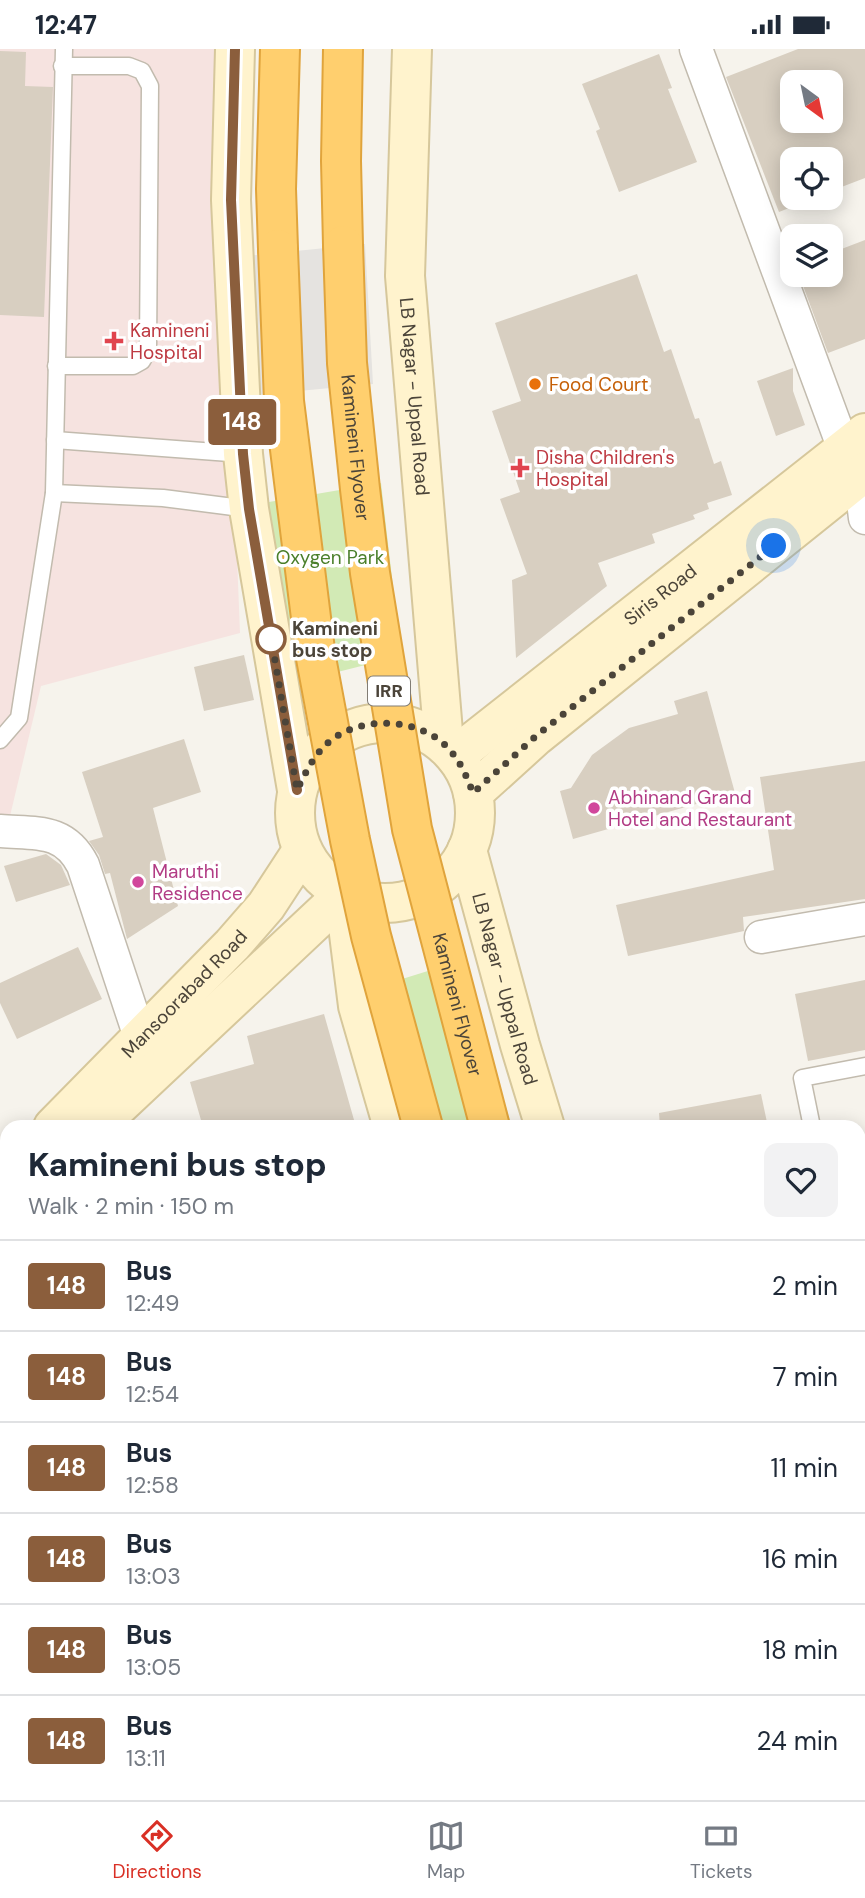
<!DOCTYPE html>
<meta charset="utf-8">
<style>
body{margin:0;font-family:"DM Sans",sans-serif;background:#f2f2f3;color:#1f2937;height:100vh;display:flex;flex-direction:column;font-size:26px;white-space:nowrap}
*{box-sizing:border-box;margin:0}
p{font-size:23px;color:#747a83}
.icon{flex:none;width:38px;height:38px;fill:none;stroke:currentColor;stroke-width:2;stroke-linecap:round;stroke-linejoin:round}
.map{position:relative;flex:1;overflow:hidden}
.panel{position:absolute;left:0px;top:1071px;width:866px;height:681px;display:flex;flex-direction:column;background:#fff;border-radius:21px 21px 0 0;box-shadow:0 4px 18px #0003}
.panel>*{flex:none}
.badge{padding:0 14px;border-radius:5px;font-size:24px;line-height:46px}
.needle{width:46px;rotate:147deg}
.fabs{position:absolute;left:780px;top:21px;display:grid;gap:14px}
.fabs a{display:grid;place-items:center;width:63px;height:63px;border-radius:14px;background:#fff;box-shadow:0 4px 18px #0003;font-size:35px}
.you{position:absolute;width:35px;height:35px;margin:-18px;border:5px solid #fff;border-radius:50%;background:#1a73e8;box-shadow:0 0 0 10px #1a73e833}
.map>.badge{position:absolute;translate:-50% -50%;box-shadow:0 0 0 4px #fff}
.round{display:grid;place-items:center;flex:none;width:74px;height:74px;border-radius:14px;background:#f2f2f3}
.headline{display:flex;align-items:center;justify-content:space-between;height:119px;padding:0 28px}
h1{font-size:33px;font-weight:800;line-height:52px}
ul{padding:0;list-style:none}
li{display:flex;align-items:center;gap:21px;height:91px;padding:0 28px;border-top:2px solid #e0e1e3}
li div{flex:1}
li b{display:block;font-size:26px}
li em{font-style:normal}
li .badge{min-width:77px;font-weight:700;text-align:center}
.status{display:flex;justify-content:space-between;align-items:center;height:49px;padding:0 35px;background:#fff;direction:ltr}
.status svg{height:19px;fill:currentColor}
.tabs{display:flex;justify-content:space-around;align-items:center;height:98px;border-top:2px solid #e0e1e3;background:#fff;font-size:19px;color:#747a83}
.tabs a{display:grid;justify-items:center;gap:4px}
.tabs .current{color:#d93025}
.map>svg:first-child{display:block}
.medical{fill:#f6e3e0}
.green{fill:#d2eab5}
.parking{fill:#e5e3e0}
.building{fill:#d8cfc1;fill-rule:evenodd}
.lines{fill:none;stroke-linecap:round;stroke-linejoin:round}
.lane-casing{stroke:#c2bbae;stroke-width:19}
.street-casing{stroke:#c2bbae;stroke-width:35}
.secondary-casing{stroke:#d6c79b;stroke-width:42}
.highway-casing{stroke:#e0a43c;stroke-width:42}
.lane{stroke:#fff;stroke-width:16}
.street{stroke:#fff;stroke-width:32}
.secondary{stroke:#fff3cd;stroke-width:38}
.highway{stroke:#ffcf6e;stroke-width:38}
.highway-bridge-casing{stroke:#e0a43c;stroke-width:42;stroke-linecap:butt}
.highway-bridge{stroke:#ffcf6e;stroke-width:38}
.line-casing{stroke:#fff;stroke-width:16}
.line{stroke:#8b5e3c;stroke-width:10}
.walk{stroke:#4b4439;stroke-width:7;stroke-dasharray:0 12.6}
.health-dot{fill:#e0444e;stroke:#fff;stroke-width:2.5}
.food-dot{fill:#e8710a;stroke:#fff;stroke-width:2.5}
.stop-dot{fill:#fff;stroke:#8b5e3c;stroke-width:3.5}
.hotel-dot{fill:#d1479c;stroke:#fff;stroke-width:2.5}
.labels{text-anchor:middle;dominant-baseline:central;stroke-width:7;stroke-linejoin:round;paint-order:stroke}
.shield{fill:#fff;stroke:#817c74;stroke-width:2}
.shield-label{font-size:18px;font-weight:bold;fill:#4b4439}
.health-label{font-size:19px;fill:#be3a42;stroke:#fff;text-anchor:start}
.food-label{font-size:19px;fill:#c56008;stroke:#fff;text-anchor:start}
.street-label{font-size:19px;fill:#4b4439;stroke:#fff}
.park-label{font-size:19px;fill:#4a7f2a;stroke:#fff}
.stop-label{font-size:19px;font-weight:bold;fill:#4b4439;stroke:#fff;text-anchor:start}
.hotel-label{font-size:19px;fill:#b23c85;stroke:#fff;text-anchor:start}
</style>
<div class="status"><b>12:47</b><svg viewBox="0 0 49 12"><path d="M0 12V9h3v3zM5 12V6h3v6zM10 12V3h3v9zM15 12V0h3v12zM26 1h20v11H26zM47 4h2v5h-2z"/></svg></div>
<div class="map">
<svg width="865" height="1751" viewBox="0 0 865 1751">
<rect width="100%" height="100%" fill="#f6f3ec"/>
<polygon class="medical" points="0,0 217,0 240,584 41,637 10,767 0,767"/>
<g class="green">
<polygon points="381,434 401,607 290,635 263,454"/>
<polygon points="460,912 512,1078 410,1078 370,940"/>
<polygon points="602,1745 720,1745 722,1751 604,1751"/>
</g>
<polygon class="parking" points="365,195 373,335 256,346 246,207"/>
<g class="building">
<path d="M798,0H865V129L831,142V110H793V149H814L779,163L726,28ZM793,33H831V72H793Z"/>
<polygon points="0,2 26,3 25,37 53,38 44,268 0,266"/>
<polygon points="659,5 672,39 668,40 697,113 619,143 596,82 600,80 582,35"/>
<polygon points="865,191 865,290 828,304 799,226 831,226 831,204"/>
<polygon points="637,225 664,303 671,300 695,370 699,369 714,415 721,412 732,446 707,454 709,460 693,466 695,470 652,485 655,494 598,514 607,537 516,609 512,531 527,525 500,450 520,443 492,362 521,352 495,274"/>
<polygon points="793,319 793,342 805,376 776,387 757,332"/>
<polygon points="244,606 254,651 204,662 194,618"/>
<polygon points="707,642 735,744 573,790 560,742 571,739 592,706 629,679 678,665 674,652"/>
<polygon points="184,690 201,743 153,759 178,857 127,890 110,824 105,825 99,806 89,792 103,788 82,723"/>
<polygon points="865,712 865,850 743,868 744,882 628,907 616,856 774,821 760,728"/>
<polygon points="46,805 61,816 70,836 16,853 4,817"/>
<polygon points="78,898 102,950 17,990 0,954 0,934"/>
<polygon points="865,931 865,1001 808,1012 795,945"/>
<polygon points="324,965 356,1078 203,1078 190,1033 254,1015 247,987"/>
<polygon points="761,1045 768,1078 660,1078 659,1064"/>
</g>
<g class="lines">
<g class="lane-casing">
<g id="lane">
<polyline points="56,317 133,317 142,312 148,301 150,37 142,22 129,17 62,17"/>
<polyline points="55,391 243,405"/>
<polyline points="54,444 163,449 249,460"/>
<polyline points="0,691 19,669 54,444 64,0"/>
<polyline points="812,1078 802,1029 865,1017"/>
<polyline points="859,1168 865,1167"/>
</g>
</g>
<g class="street-casing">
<g id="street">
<polyline points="696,0 844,400 860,427 865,469"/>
<path d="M0,782C36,785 64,779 83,816L140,988"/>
<polyline points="761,888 865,870"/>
<polyline points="0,1482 7,1482"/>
<polyline points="0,1716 7,1716"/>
<polyline points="267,1745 268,1751"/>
<polyline points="74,1751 74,1745"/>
</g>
</g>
<g class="secondary-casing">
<g id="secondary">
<polyline points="235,0 231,151 243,405 249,460 297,741"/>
<path id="s1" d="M412,0L405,227L444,695"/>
<circle cx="385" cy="764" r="90"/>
<path id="s2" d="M455,707L865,384"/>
<polyline points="473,744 536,687 865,423"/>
<path id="s3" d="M467,801L520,996L545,1078"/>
<polyline points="344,845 358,957 393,1078"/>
<path id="s4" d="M53,1078L232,896L266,857L302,802"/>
<polyline points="96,1078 344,845"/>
<polyline points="0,1132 7,1125"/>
<polyline points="0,1172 7,1166"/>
<polyline points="586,1745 588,1751"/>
<polyline points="752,1745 754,1751"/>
</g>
</g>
<g class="highway-casing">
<g id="highway">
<polyline points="343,0 341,112 343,196"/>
<polyline points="278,200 276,140 280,0"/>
<polyline points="630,1745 631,1751"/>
<polyline points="698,1745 700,1751"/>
</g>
</g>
<use href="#lane" class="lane"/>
<use href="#street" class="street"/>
<use href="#secondary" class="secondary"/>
<use href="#highway" class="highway"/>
<g class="highway-bridge-casing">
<g id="highway-bridge">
<path id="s5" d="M343,196L347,314L360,440L370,524L412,780L490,1078"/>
<polyline points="278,200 284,352 316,609 350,791 371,887 423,1078"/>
</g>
</g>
<use href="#highway-bridge" class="highway-bridge"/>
</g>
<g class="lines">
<g class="line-casing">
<polyline id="line" points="235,0 231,151 243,405 249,460 297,741"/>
</g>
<use href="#line" class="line"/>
<path class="walk" d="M271,590V588L297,741C306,723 314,705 330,692C361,667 417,668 446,697C460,711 466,726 473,744L536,687L774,497"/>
</g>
<g class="health-dot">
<path d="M110.5 281.5h7v7h7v7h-7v7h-7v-7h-7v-7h7z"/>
<path d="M516.5 408.5h7v7h7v7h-7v7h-7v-7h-7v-7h7z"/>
</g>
<circle class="food-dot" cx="535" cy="335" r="7"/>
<circle class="stop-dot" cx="271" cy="590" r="14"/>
<g class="hotel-dot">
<circle cx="594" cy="759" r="7"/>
<circle cx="138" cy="833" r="7"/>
</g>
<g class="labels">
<rect class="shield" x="368" y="627.5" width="42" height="29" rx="5"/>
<g class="shield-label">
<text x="389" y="642">IRR</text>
</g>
<g class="health-label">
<text x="130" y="281">Kamineni<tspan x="130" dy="22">Hospital</tspan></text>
<text x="536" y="408">Disha Children's<tspan x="536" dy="22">Hospital</tspan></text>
</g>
<g class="food-label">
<text x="549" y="335">Food Court</text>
</g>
<g class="street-label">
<text stroke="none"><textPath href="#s1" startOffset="348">LB Nagar - Uppal Road</textPath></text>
<text stroke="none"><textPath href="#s5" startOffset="203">Kamineni Flyover</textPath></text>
<text stroke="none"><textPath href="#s2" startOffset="261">Siris Road</textPath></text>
<text stroke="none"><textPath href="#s3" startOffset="144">LB Nagar - Uppal Road</textPath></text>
<text stroke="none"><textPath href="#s4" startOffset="187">Mansoorabad Road</textPath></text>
<text stroke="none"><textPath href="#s5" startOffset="770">Kamineni Flyover</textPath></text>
</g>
<g class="park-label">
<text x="330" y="508">Oxygen Park</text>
</g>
<g class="stop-label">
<text x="292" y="579">Kamineni<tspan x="292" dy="22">bus stop</tspan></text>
</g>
<g class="hotel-label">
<text x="608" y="748">Abhinand Grand<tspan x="608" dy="22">Hotel and Restaurant</tspan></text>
<text x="152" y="822">Maruthi<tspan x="152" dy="22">Residence</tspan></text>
</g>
</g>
</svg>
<div class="fabs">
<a><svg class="needle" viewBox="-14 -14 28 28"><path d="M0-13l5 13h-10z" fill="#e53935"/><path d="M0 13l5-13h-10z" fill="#747a83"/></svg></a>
<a><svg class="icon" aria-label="locate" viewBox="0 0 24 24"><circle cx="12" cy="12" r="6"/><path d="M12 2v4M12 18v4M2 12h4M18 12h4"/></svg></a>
<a><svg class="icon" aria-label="layers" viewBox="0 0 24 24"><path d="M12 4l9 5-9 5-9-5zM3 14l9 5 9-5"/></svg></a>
</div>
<div class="you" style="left:774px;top:497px"></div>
<b class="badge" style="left:242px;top:373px;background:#8b5e3c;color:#fff">148</b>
<section class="panel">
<div class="headline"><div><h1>Kamineni bus stop</h1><p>Walk · 2 min · 150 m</p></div><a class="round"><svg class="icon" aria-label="heart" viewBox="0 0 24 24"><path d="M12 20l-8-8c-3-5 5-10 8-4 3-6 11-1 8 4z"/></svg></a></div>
<ul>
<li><span class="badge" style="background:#8b5e3c;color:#fff">148</span><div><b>Bus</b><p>12:49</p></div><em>2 min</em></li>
<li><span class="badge" style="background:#8b5e3c;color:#fff">148</span><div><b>Bus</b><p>12:54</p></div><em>7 min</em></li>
<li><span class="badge" style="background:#8b5e3c;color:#fff">148</span><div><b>Bus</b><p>12:58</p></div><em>11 min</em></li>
<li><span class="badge" style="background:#8b5e3c;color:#fff">148</span><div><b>Bus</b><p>13:03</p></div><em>16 min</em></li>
<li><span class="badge" style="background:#8b5e3c;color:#fff">148</span><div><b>Bus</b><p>13:05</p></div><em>18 min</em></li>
<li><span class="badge" style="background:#8b5e3c;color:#fff">148</span><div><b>Bus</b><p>13:11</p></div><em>24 min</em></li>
</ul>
</section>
</div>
<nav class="tabs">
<a class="current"><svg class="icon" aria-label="directions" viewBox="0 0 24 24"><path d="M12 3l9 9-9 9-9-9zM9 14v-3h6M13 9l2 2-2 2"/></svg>Directions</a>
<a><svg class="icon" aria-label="map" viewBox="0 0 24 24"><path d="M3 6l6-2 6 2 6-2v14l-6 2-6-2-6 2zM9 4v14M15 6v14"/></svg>Map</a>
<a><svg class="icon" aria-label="tickets" viewBox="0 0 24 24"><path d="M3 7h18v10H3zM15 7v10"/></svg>Tickets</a>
</nav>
